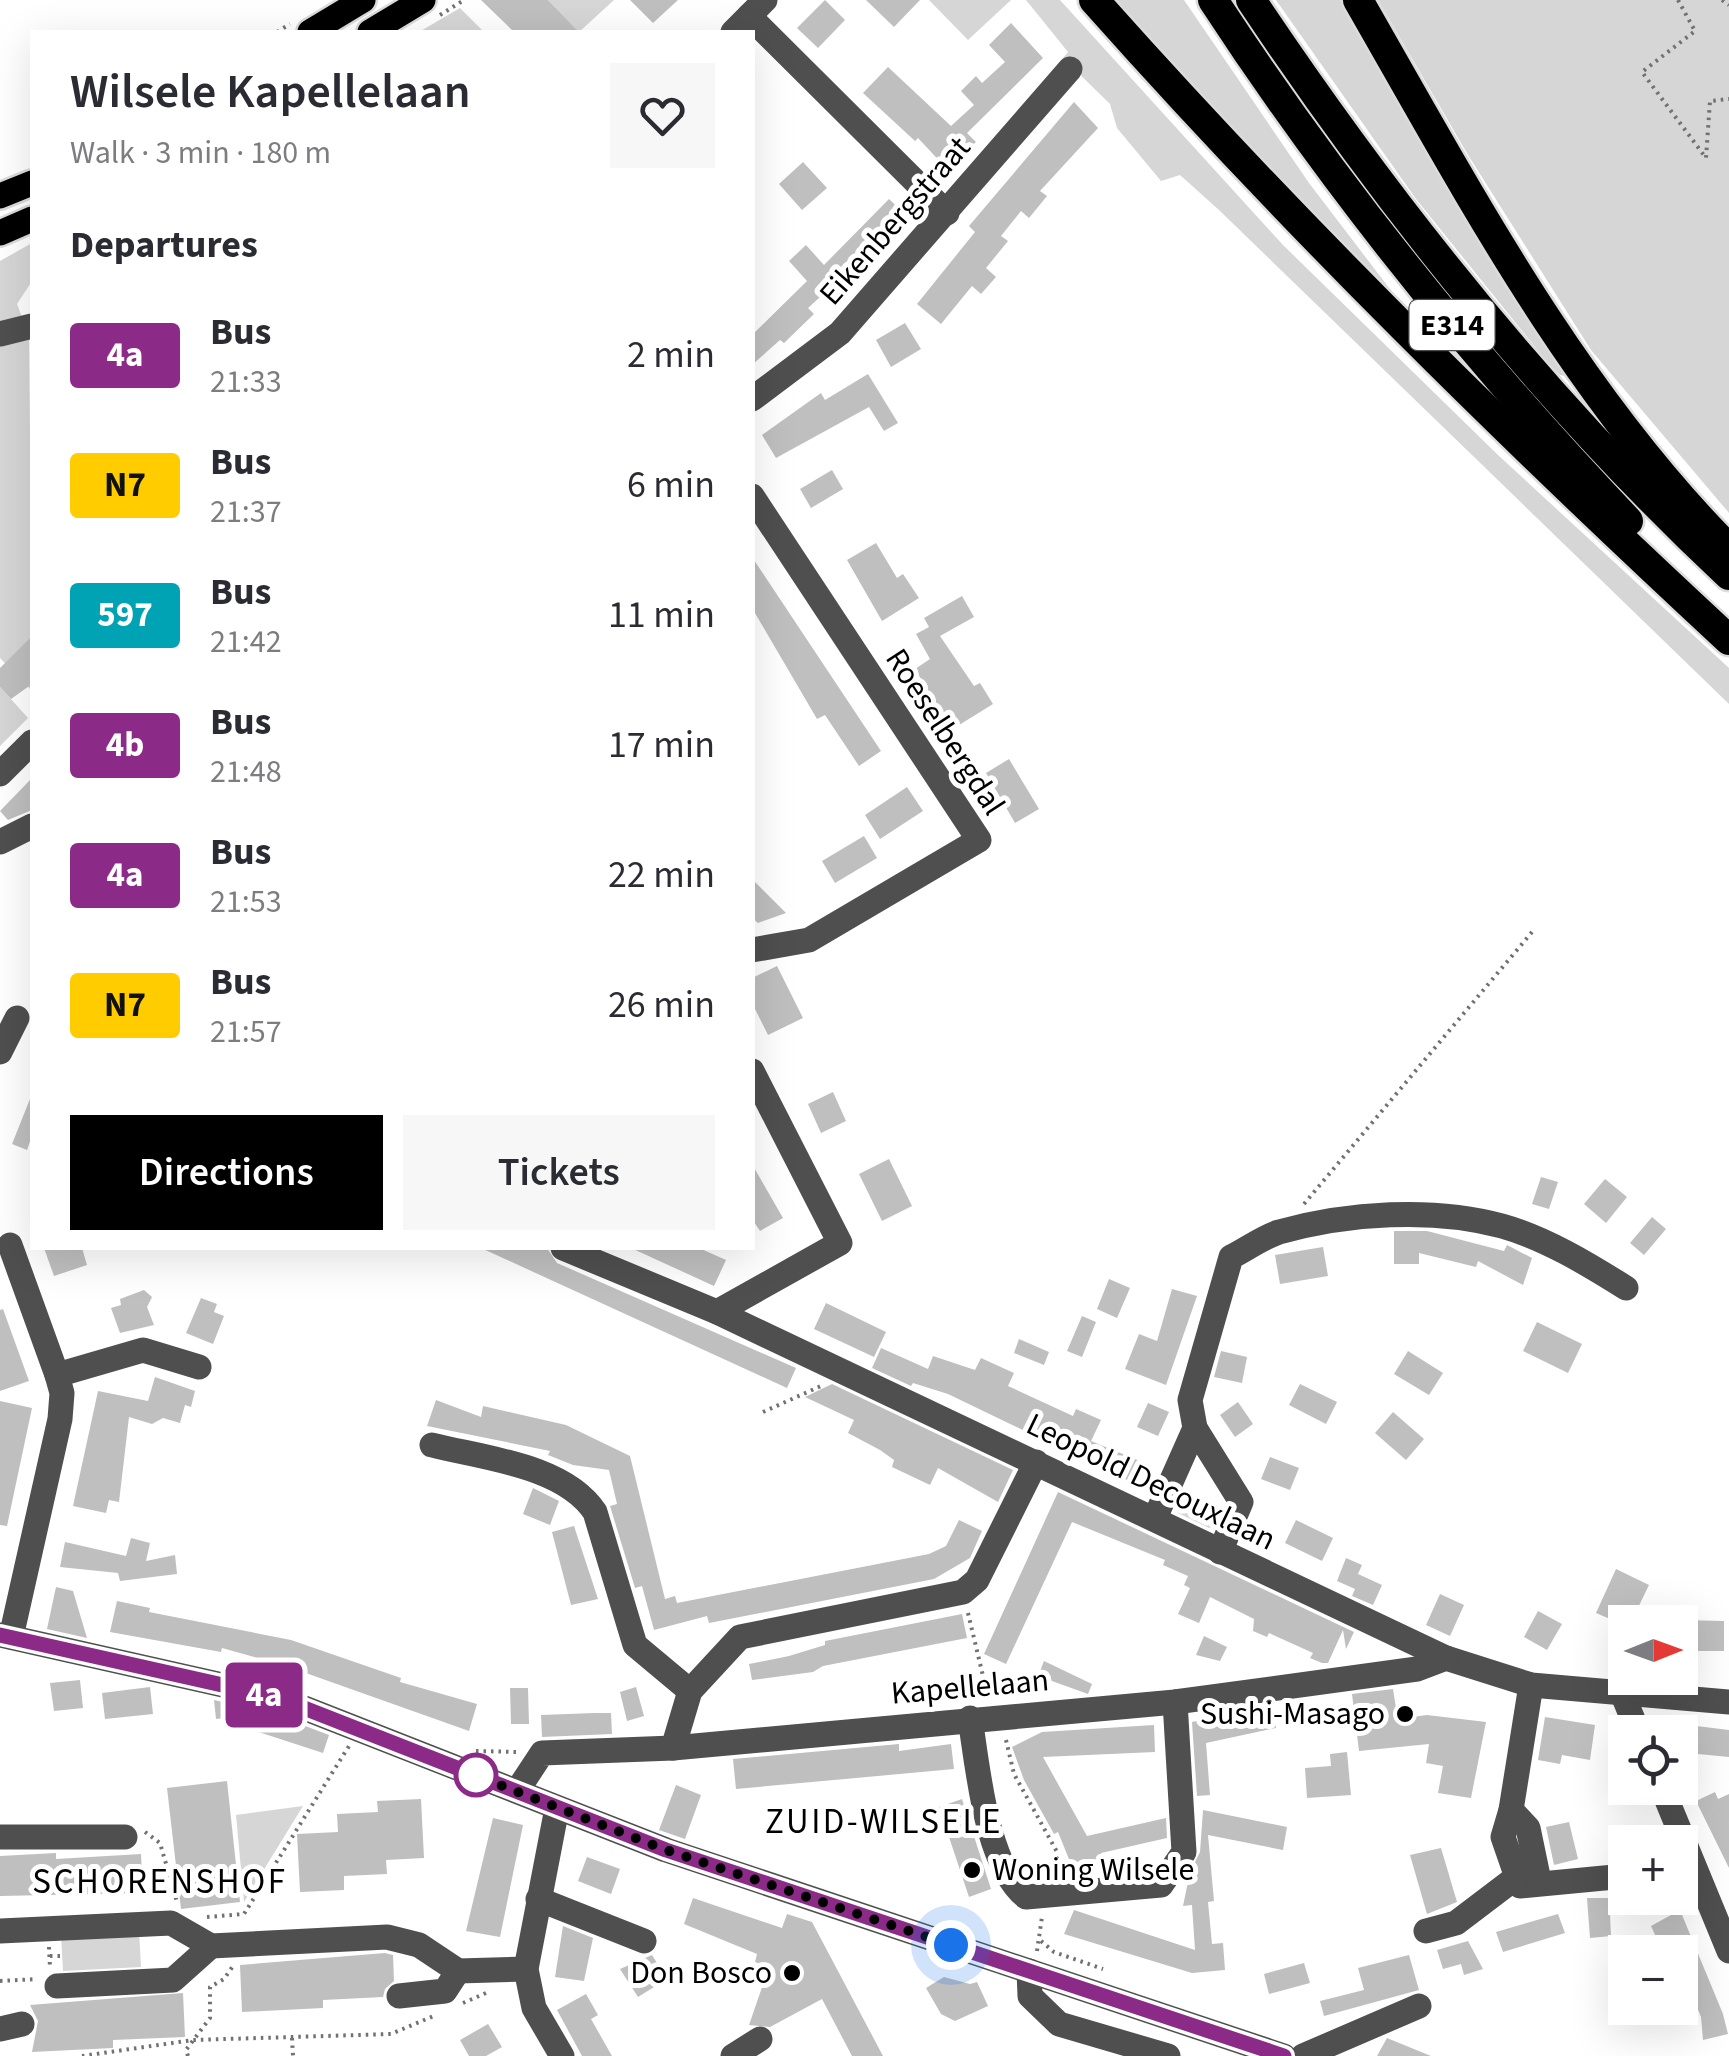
<!DOCTYPE html>
<meta charset="utf-8">
<style>
body{margin:0;font-family:"Source Sans 3",sans-serif;background:#f7f7f7;color:#2b2b33;height:100vh;display:flex;flex-direction:column;font-size:38px;white-space:nowrap}
*{box-sizing:border-box;margin:0}
p{font-size:32px;color:#7c7c81}
.icon{flex:none;width:55px;height:55px;fill:none;stroke:currentColor;stroke-width:2;stroke-linecap:round;stroke-linejoin:round}
.map{position:relative;flex:1;overflow:hidden}
.sheet{position:absolute;left:30px;top:30px;width:725px;height:1220px;display:flex;flex-direction:column;background:#fff;border-radius:0px;box-shadow:0 10px 40px #0002}
.sheet>*{flex:none}
.badge{padding:0 20px;border-radius:8px;font-size:35px;line-height:65px}
.needle{width:65px;rotate:89deg}
.controls{position:absolute;left:1608px;top:1605px;display:grid;gap:20px}
.controls a{display:grid;place-items:center;width:90px;height:90px;border-radius:0px;background:#fff;box-shadow:0 10px 40px #0002;font-size:50px}
.you{position:absolute;width:50px;height:50px;margin:-25px;border:8px solid #fff;border-radius:50%;background:#1a73e8;box-shadow:0 0 0 15px #1a73e833}
.map>.badge{position:absolute;translate:-50% -50%;box-shadow:0 0 0 5px #fff}
h2{padding:0 40px;font-size:38px;line-height:90px}
.round{display:grid;place-items:center;flex:none;width:105px;height:105px;border-radius:0px;background:#f7f7f7}
.overview{display:flex;align-items:center;justify-content:space-between;height:170px;padding:0 40px}
h1{font-size:48px;font-weight:600;line-height:75px}
.action{display:flex;gap:20px;margin-top:auto;padding:20px 40px}
.action a{flex:1;height:115px;border-radius:0px;background:#000;color:#fff;font-size:40px;font-weight:600;line-height:115px;text-align:center}
.action a+a{background:#f7f7f7;color:#2b2b33}
ul{padding:0;list-style:none}
li{display:flex;align-items:center;gap:30px;height:130px;padding:0 40px}
li div{flex:1}
li b{display:block;font-size:38px}
li em{font-style:normal}
li .badge{min-width:110px;font-weight:700;text-align:center}
.map>svg:first-child{display:block}
.green{fill:#d6d6d6}
.building{fill:#bfbfbf}
.lines{fill:none;stroke-linecap:round;stroke-linejoin:round}
.major-casing{stroke:#dbdbdb;stroke-width:30}
.highway-casing{stroke:#dbdbdb;stroke-width:35}
.path{stroke:#717171;stroke-width:4;stroke-dasharray:2.5 5;stroke-linecap:butt}
.minor{stroke:#4f4f4f;stroke-width:25}
.major{stroke:#000;stroke-width:25}
.highway{stroke:#000;stroke-width:30}
.line-casing{stroke:#fff;stroke-width:22}
.line{stroke:#8c2b87;stroke-width:15}
.walk{stroke:#000;stroke-width:10;stroke-dasharray:0 18}
.poi-dot{fill:#000;stroke:#fff;stroke-width:4}
.stop-dot{fill:#fff;stroke:#8c2b87;stroke-width:5}
.labels{text-anchor:middle;dominant-baseline:central;stroke-width:10;stroke-linejoin:round;paint-order:stroke}
.shield{fill:#fff;stroke:#4c4c4c;stroke-width:2.5}
.shield-label{font-size:30px;font-weight:bold;fill:#000}
.street-label{font-size:32px;fill:#000;stroke:#fff}
.poi-label{font-size:32px;fill:#000;stroke:#fff;text-anchor:end}
.neighbourhood-label{font-size:35px;letter-spacing:2.5px;fill:#000;stroke:#fff}
</style>
<div class="map">
<svg width="1729" height="2056" viewBox="0 0 1729 2056">
<rect width="100%" height="100%" fill="#fff"/>
<g class="green">
<polygon points="548,0 614,0 579,32"/>
<polygon points="929,0 1011,0 968,40"/>
<polygon points="1026,0 1060,0 1283,245 1498,455 1729,668 1729,704 1219,210 1180,175 1161,181 1117,128 1110,104 1063,58 1068,52"/>
<polygon points="1109,0 1184,0 1309,183 1412,318"/>
<polygon points="1276,0 1342,0 1453,193 1570,377 1560,375 1548,363 1416,199"/>
<polygon points="1378,0 1729,0 1729,513 1591,350 1468,155"/>
<polygon points="460,8 484,32 419,32"/>
<polygon points="32,243 32,281 17,304 23,320 0,326 0,261"/>
<polygon points="29,335 32,636 20,649 32,662 32,691 0,658 0,343"/>
<polygon points="0,687 28,718 0,746"/>
<polygon points="1183,1488 1228,1513 1218,1527 1209,1528 1178,1513 1175,1502"/>
<polygon points="303,1806 244,1902 236,1815"/>
<polygon points="139,1930 141,1967 63,1971 61,1934"/>
</g>
<g class="building">
<polygon points="481,0 548,0 579,32 514,32"/>
<polygon points="630,0 678,0 653,23"/>
<polygon points="825,0 845,20 818,48 797,28"/>
<polygon points="866,0 920,0 894,27"/>
<polygon points="1011,23 1043,58 967,133 976,142 947,169 918,138 915,141 863,93 888,67 951,126 974,105 961,91 976,76 982,83 1005,62 989,45"/>
<polygon points="1074,102 1098,128 1040,191 1047,196 1029,218 1021,211 1001,236 1008,241 986,268 996,277 981,294 972,286 941,324 917,304 975,232 969,226"/>
<polygon points="803,162 827,188 802,210 779,184"/>
<polygon points="889,199 908,217 808,308 814,314 784,343 780,340 752,365 752,335 807,281 789,261 806,245 824,265"/>
<polygon points="905,323 921,349 891,367 876,340"/>
<polygon points="868,374 898,423 884,431 869,407 776,458 762,435 821,393 825,400"/>
<polygon points="832,470 843,489 811,508 800,489"/>
<polygon points="876,543 897,578 903,574 919,598 882,621 847,560"/>
<polygon points="752,557 881,751 859,766 825,715 817,719 752,608"/>
<polygon points="962,596 974,617 940,636 974,686 980,683 993,704 951,730 915,669 930,659 916,634 929,627 924,618"/>
<polygon points="32,636 32,684 11,699 0,687 0,668"/>
<polygon points="1009,759 1039,809 1015,823 986,773"/>
<polygon points="32,778 32,810 8,820 0,811"/>
<polygon points="907,787 923,811 880,839 865,815"/>
<polygon points="864,836 877,858 835,883 822,861"/>
<polygon points="752,879 786,913 758,923 752,918"/>
<polygon points="777,966 803,1018 768,1035 752,1003 752,978"/>
<polygon points="833,1092 846,1121 821,1133 808,1104"/>
<polygon points="32,1094 32,1136 27,1150 12,1144"/>
<polygon points="889,1159 912,1206 882,1221 859,1174"/>
<polygon points="752,1164 783,1218 760,1231 752,1219"/>
<polygon points="1541,1177 1558,1182 1549,1209 1532,1204"/>
<polygon points="1605,1179 1627,1197 1606,1223 1584,1204"/>
<polygon points="1652,1217 1666,1229 1644,1255 1630,1243"/>
<polygon points="1394,1231 1427,1231 1504,1251 1507,1245 1532,1258 1523,1285 1478,1261 1476,1267 1419,1253 1419,1264 1394,1264"/>
<polygon points="1323,1247 1328,1276 1280,1284 1275,1255"/>
<polygon points="44,1248 82,1248 87,1265 54,1276"/>
<polygon points="481,1248 547,1248 557,1263 796,1368 787,1388"/>
<polygon points="631,1248 699,1248 726,1260 714,1286"/>
<polygon points="1109,1279 1130,1288 1117,1318 1097,1309"/>
<polygon points="1172,1289 1197,1296 1166,1385 1125,1369 1139,1334 1157,1341"/>
<polygon points="144,1290 152,1297 147,1307 154,1325 120,1333 111,1308 121,1305 120,1299"/>
<polygon points="201,1298 217,1304 214,1312 224,1316 213,1344 186,1333"/>
<polygon points="826,1303 886,1332 874,1357 814,1329"/>
<polygon points="3,1309 29,1381 0,1391 0,1310"/>
<polygon points="1082,1316 1096,1322 1082,1357 1067,1351"/>
<polygon points="1537,1322 1582,1344 1568,1373 1523,1351"/>
<polygon points="1019,1339 1049,1352 1044,1365 1014,1353"/>
<polygon points="881,1348 928,1369 933,1356 975,1370 981,1358 1014,1373 1008,1386 1073,1416 1076,1409 1101,1420 1091,1441 1140,1461 1131,1482 948,1394 913,1383 911,1386 872,1368"/>
<polygon points="1221,1351 1247,1357 1242,1383 1214,1377"/>
<polygon points="1408,1351 1443,1373 1429,1395 1394,1374"/>
<polygon points="155,1377 195,1391 191,1407 185,1405 180,1423 163,1418 152,1424 129,1417 119,1502 109,1500 106,1513 73,1506 98,1391 148,1401"/>
<polygon points="832,1384 1013,1470 998,1502 938,1468 930,1485 892,1467 894,1460 880,1450 848,1433 854,1420 805,1397"/>
<polygon points="1300,1384 1337,1402 1326,1424 1289,1405"/>
<polygon points="436,1400 481,1417 483,1406 566,1425 630,1456 665,1599 675,1596 677,1603 929,1554 946,1546 959,1520 982,1531 970,1558 934,1579 709,1623 707,1616 654,1630 642,1586 635,1588 610,1506 617,1504 609,1470 573,1465 548,1455 550,1451 427,1426"/>
<polygon points="0,1401 32,1408 7,1526 0,1525"/>
<polygon points="1238,1402 1253,1424 1235,1437 1220,1415"/>
<polygon points="1148,1403 1169,1412 1158,1436 1137,1427"/>
<polygon points="1393,1412 1424,1439 1406,1460 1375,1433"/>
<polygon points="1270,1457 1299,1468 1290,1490 1261,1479"/>
<polygon points="533,1488 559,1501 550,1525 523,1514"/>
<polygon points="1058,1492 1354,1632 1346,1649 1343,1630 1328,1663 1322,1663 1310,1658 1313,1653 1269,1633 1267,1637 1253,1631 1254,1619 1210,1597 1199,1623 1178,1614 1190,1588 1184,1585 1188,1576 1163,1565 1165,1560 1072,1522 1006,1664 984,1654"/>
<polygon points="1296,1520 1333,1538 1322,1561 1285,1543"/>
<polygon points="574,1526 598,1599 571,1605 552,1532"/>
<polygon points="131,1538 150,1543 146,1561 175,1555 177,1574 120,1581 118,1573 60,1567 65,1542 126,1556"/>
<polygon points="1346,1558 1362,1565 1358,1574 1382,1585 1373,1605 1352,1596 1355,1589 1337,1581"/>
<polygon points="1616,1569 1649,1585 1631,1622 1617,1622 1596,1613"/>
<polygon points="56,1587 73,1591 87,1638 47,1629"/>
<polygon points="1440,1594 1464,1605 1450,1636 1426,1625"/>
<polygon points="117,1601 150,1608 149,1612 291,1640 401,1678 400,1682 477,1704 469,1731 286,1666 222,1648 221,1652 110,1632"/>
<polygon points="1538,1611 1562,1624 1547,1650 1524,1637"/>
<polygon points="962,1614 967,1638 823,1666 813,1672 752,1680 749,1664 789,1656 825,1645 825,1641"/>
<polygon points="1681,1620 1724,1621 1724,1651 1695,1651 1695,1645 1681,1644"/>
<polygon points="1204,1636 1227,1647 1220,1661 1196,1655"/>
<polygon points="1044,1661 1092,1684 1088,1694 1038,1676"/>
<polygon points="80,1680 83,1708 54,1711 50,1683"/>
<polygon points="150,1687 153,1714 105,1719 102,1693"/>
<polygon points="636,1687 644,1716 627,1721 620,1692"/>
<polygon points="510,1688 528,1688 529,1724 511,1724"/>
<polygon points="1393,1689 1396,1708 1412,1707 1412,1717 1427,1715 1486,1722 1471,1798 1438,1793 1443,1766 1426,1763 1429,1744 1359,1751 1352,1694"/>
<polygon points="214,1700 271,1713 329,1735 323,1753 234,1724 233,1717 216,1719"/>
<polygon points="1271,1705 1276,1728 1206,1743 1210,1795 1197,1796 1192,1722"/>
<polygon points="594,1713 611,1713 612,1734 542,1737 541,1715"/>
<polygon points="1545,1717 1595,1725 1590,1760 1562,1755 1560,1764 1538,1760"/>
<polygon points="1680,1724 1729,1730 1729,1757 1698,1754 1695,1774 1680,1772"/>
<polygon points="1154,1725 1155,1752 1043,1757 1087,1836 1166,1818 1167,1838 1101,1853 1102,1857 1073,1869 1058,1832 1054,1834 1024,1780 1012,1747 1042,1732"/>
<polygon points="899,1744 899,1751 951,1744 954,1769 736,1789 733,1759"/>
<polygon points="1347,1752 1351,1795 1307,1798 1305,1768 1331,1766 1330,1754"/>
<polygon points="227,1781 240,1902 181,1909 167,1788"/>
<polygon points="676,1785 701,1795 685,1839 659,1830"/>
<polygon points="1715,1792 1718,1799 1729,1794 1729,1868 1696,1801"/>
<polygon points="421,1799 424,1858 386,1860 387,1874 344,1876 344,1890 300,1892 297,1834 338,1832 337,1814 378,1812 377,1801"/>
<polygon points="962,1799 991,1889 969,1897 939,1807"/>
<polygon points="1203,1810 1287,1827 1283,1850 1208,1835 1214,1901 1208,1902 1212,1944 1223,1943 1225,1970 1192,1973 1064,1934 1074,1910 1195,1950 1192,1905 1183,1906 1190,1872 1200,1852"/>
<polygon points="493,1818 523,1825 500,1937 466,1931"/>
<polygon points="1569,1822 1578,1859 1554,1865 1546,1827"/>
<polygon points="1441,1848 1457,1902 1427,1914 1410,1855"/>
<polygon points="56,1853 56,1859 141,1854 143,1893 0,1896 0,1856"/>
<polygon points="587,1857 620,1869 611,1894 578,1881"/>
<polygon points="693,1898 782,1928 787,1914 812,1922 883,2056 852,2056 822,1999 770,2027 749,2025 769,1967 755,1962 757,1954 684,1924"/>
<polygon points="1587,1898 1652,1898 1653,1911 1610,1914 1611,1936 1590,1938"/>
<polygon points="1680,1910 1723,2014 1728,2034 1703,2040 1701,2017 1680,1966 1680,1942 1662,1950 1651,1926"/>
<polygon points="1558,1914 1565,1933 1503,1952 1496,1932"/>
<polygon points="563,1926 593,1938 584,1981 555,1977"/>
<polygon points="1468,1941 1483,1969 1464,1975 1461,1964 1443,1969 1437,1950"/>
<polygon points="385,1953 393,1955 394,1981 385,1989 383,1997 323,2000 323,2008 242,2012 240,1965"/>
<polygon points="652,1955 667,1979 638,1997 620,1969"/>
<polygon points="1409,1955 1419,1990 1324,2016 1320,2001 1364,1990 1358,1968"/>
<polygon points="1304,1963 1310,1983 1269,1994 1264,1974"/>
<polygon points="944,1977 970,1984 977,1982 988,2006 955,2021 941,2014 926,1988"/>
<polygon points="183,1993 185,2037 113,2040 113,2048 32,2052 38,2021 30,2005"/>
<polygon points="586,1994 598,2015 591,2019 612,2056 582,2056 557,2010"/>
<polygon points="488,2024 502,2047 486,2056 469,2056 460,2040"/>
<polygon points="1387,2038 1431,2056 1377,2056"/>
</g>
<g class="lines">
<g class="major-casing">
<g id="major">
<polyline points="310,32 363,0"/>
<polyline points="370,32 423,0"/>
<polyline points="0,196 32,183"/>
<polyline points="0,233 32,219"/>
</g>
</g>
<g class="highway-casing">
<g id="highway">
<path d="M1094,0C1294,225 1508,435 1729,640"/>
<path d="M1213,0C1335,187 1474,359 1628,521"/>
<path d="M1251,0C1390,208 1546,404 1729,575"/>
<path d="M1358,0C1467,190 1572,390 1727,547"/>
</g>
</g>
<g class="path">
<polyline points="1678,0 1695,31 1642,72 1706,158 1710,101 1729,99"/>
<polyline points="1722,0 1729,5"/>
<polyline points="440,15 464,0"/>
<polyline points="277,32 290,24"/>
<polyline points="1304,1204 1532,932"/>
<polyline points="763,1412 821,1386"/>
<polyline points="968,1613 988,1697"/>
<polyline points="1006,1740 1014,1774 1067,1870"/>
<polyline points="476,1751 517,1752"/>
<polyline points="145,1832 160,1843 177,1902"/>
<polyline points="207,1917 244,1914 349,1746"/>
<polyline points="1041,1941 1054,1952 1103,1969"/>
<polyline points="49,1947 50,1968"/>
<polyline points="1037,1951 1042,1917"/>
<polyline points="50,1956 65,1956"/>
<polyline points="0,1981 37,1979"/>
<polyline points="463,2003 486,1993"/>
<polyline points="292,2038 293,2056"/>
<polyline points="82,2056 193,2040 391,2034 436,2015"/>
<polyline points="188,2056 186,2050 210,2018 210,1987 224,1979 233,1966"/>
</g>
<g class="minor">
<polyline points="749,16 947,213"/>
<polyline points="733,32 765,0"/>
<polyline points="0,334 32,326"/>
<polyline points="752,399 840,333 1070,69"/>
<polyline points="752,496 979,840 809,940 752,950"/>
<polyline points="0,774 32,742"/>
<polyline points="0,842 32,826"/>
<polyline points="0,1052 17,1018"/>
<polyline points="10,1245 57,1375"/>
<polyline points="563,1248 717,1312 1446,1658 1531,1685 1729,1702"/>
<polyline points="717,1312 840,1243 752,1071"/>
<polyline points="1195,1428 1241,1502 1220,1552"/>
<path d="M432,1445C483,1458 564,1465 595,1512L635,1645L690,1691"/>
<path d="M1155,1518L1195,1428L1190,1400L1231,1257C1247,1249 1263,1237 1279,1232C1347,1213 1433,1207 1502,1226C1545,1238 1588,1264 1626,1288"/>
<polyline points="0,1635 276,1697 666,1850 1284,2056"/>
<polyline points="11,1637 60,1419 62,1393 57,1375 143,1350 199,1367"/>
<polyline points="1531,1685 1511,1810 1503,1837 1520,1886 1625,1876"/>
<polyline points="1623,1695 1638,1732"/>
<path d="M970,1718C978,1769 986,1865 1026,1897L1161,1885L1184,1852L1175,1702"/>
<polyline points="673,1748 690,1691 740,1637 963,1592 977,1580 1036,1462"/>
<polyline points="1662,1788 1729,1951"/>
<polyline points="517,1791 542,1753 673,1748 1175,1702 1417,1669 1446,1658"/>
<polyline points="557,1808 526,1969 534,2008 562,2056"/>
<polyline points="1511,1810 1528,1828 1539,1881"/>
<polyline points="0,1837 125,1837"/>
<polyline points="538,1899 644,1941"/>
<polyline points="0,1931 171,1923 211,1946 387,1937 419,1945 458,1971 526,1969"/>
<polyline points="1426,1931 1456,1923 1514,1879"/>
<polyline points="1029,1971 1030,1996 1059,2024 1168,2056"/>
<polyline points="57,1986 173,1980 211,1946"/>
<polyline points="399,1996 445,1991 458,1971"/>
<polyline points="0,2029 22,2024"/>
<polyline points="733,2056 760,2039"/>
<polyline points="1303,2056 1419,2006"/>
</g>
<use href="#major" class="major"/>
<use href="#highway" class="highway"/>
</g>
<g class="lines">
<g class="line-casing">
<polyline id="line" points="0,1635 276,1697 666,1850 1284,2056"/>
</g>
<use href="#line" class="line"/>
<polyline class="walk" points="476,1775 472,1774 666,1850 951,1945"/>
</g>
<g class="poi-dot">
<circle cx="1405" cy="1714" r="10"/>
<circle cx="972" cy="1870" r="10"/>
<circle cx="792" cy="1973" r="10"/>
</g>
<circle class="stop-dot" cx="476" cy="1775" r="20"/>
<g class="labels">
<rect class="shield" x="1409.5" y="300" width="85" height="50" rx="8"/>
<g class="shield-label">
<text x="1452" y="325">E314</text>
</g>
<g class="street-label">
<text transform="translate(895 221) rotate(-49)">Eikenbergstraat</text>
<text transform="translate(945 732) rotate(57)">Roeselbergdal</text>
<text transform="translate(1151 1482) rotate(26)">Leopold Decouxlaan</text>
<text transform="translate(970 1687) rotate(-5)">Kapellelaan</text>
</g>
<g class="poi-label">
<text x="1385" y="1714">Sushi-Masago</text>
<text x="992" y="1870" text-anchor="start">Woning Wilsele</text>
<text x="772" y="1973">Don Bosco</text>
</g>
<g class="neighbourhood-label">
<text x="884" y="1822">ZUID-WILSELE</text>
<text x="160" y="1882">SCHORENSHOF</text>
</g>
</g>
</svg>
<div class="controls">
<a><svg class="needle" viewBox="-14 -14 28 28"><path d="M0-13l5 13h-10z" fill="#e53935"/><path d="M0 13l5-13h-10z" fill="#7c7c81"/></svg></a>
<a><svg class="icon" aria-label="locate" viewBox="0 0 24 24"><circle cx="12" cy="12" r="6"/><path d="M12 2v4M12 18v4M2 12h4M18 12h4"/></svg></a>
<a>+</a>
<a>−</a>
</div>
<div class="you" style="left:951px;top:1945px"></div>
<b class="badge" style="left:264px;top:1695px;background:#8c2b87;color:#fff">4a</b>
<section class="sheet">
<div class="overview"><div><h1>Wilsele Kapellelaan</h1><p>Walk · 3 min · 180 m</p></div><a class="round"><svg class="icon" aria-label="heart" viewBox="0 0 24 24"><path d="M12 20l-8-8c-3-5 5-10 8-4 3-6 11-1 8 4z"/></svg></a></div>
<h2>Departures</h2>
<ul>
<li><span class="badge" style="background:#8c2b87;color:#fff">4a</span><div><b>Bus</b><p>21:33</p></div><em>2 min</em></li>
<li><span class="badge" style="background:#fc0;color:#111">N7</span><div><b>Bus</b><p>21:37</p></div><em>6 min</em></li>
<li><span class="badge" style="background:#00a3b4;color:#fff">597</span><div><b>Bus</b><p>21:42</p></div><em>11 min</em></li>
<li><span class="badge" style="background:#8c2b87;color:#fff">4b</span><div><b>Bus</b><p>21:48</p></div><em>17 min</em></li>
<li><span class="badge" style="background:#8c2b87;color:#fff">4a</span><div><b>Bus</b><p>21:53</p></div><em>22 min</em></li>
<li><span class="badge" style="background:#fc0;color:#111">N7</span><div><b>Bus</b><p>21:57</p></div><em>26 min</em></li>
</ul>
<div class="action"><a>Directions</a><a>Tickets</a></div>
</section>
</div>
